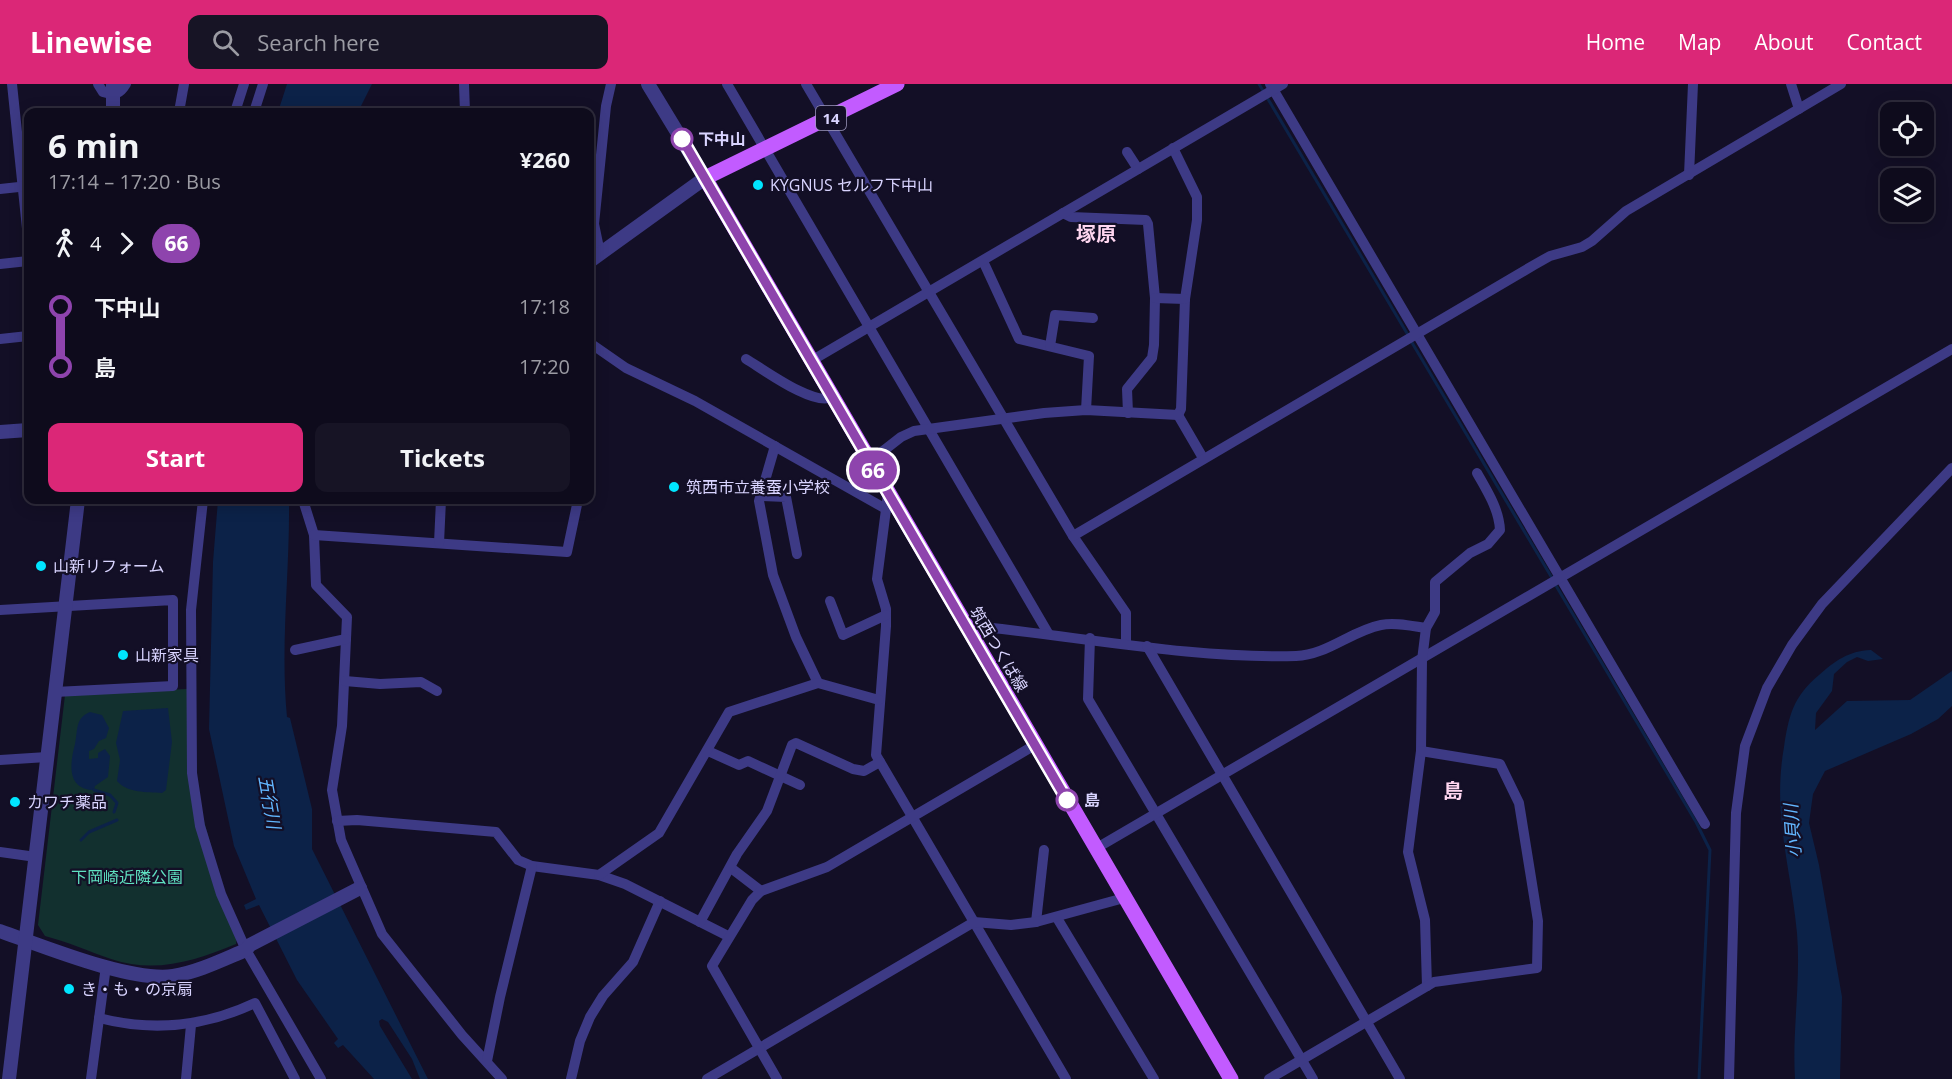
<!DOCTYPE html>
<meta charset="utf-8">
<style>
body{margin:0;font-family:"Open Sans","Noto Sans JP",sans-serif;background:#171425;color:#f1f3f6;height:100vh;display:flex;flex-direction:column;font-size:22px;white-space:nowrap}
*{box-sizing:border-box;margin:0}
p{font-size:20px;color:#9b9ba3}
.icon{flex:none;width:33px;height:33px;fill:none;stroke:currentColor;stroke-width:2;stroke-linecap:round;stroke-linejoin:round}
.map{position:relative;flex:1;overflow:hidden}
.details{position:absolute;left:24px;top:24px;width:570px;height:396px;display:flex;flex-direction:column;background:#0e0b1c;border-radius:12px;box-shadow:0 3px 15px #0003,0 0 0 2px #2e2b3b}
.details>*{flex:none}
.badge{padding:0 12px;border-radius:20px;font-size:21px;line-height:39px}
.buttons{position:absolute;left:1880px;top:18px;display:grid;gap:12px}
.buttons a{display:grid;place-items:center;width:54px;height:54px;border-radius:12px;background:#0e0b1c;box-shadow:0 3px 15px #0003,0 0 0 2px #2e2b3b;font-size:30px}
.map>.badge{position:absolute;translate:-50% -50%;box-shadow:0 0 0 3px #fff}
.legs{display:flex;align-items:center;gap:9px;height:66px;padding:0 24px;font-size:20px}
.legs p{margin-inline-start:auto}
.summary{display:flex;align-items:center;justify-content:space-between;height:102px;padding:0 24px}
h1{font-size:33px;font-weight:700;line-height:45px}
.primary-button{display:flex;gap:12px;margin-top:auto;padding:12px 24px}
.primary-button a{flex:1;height:69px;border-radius:12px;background:#db2777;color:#fff;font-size:24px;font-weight:700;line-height:69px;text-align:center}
.primary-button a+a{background:#171425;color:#f1f3f6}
ul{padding:0 24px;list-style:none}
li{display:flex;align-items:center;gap:21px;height:60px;font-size:22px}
li i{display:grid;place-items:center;width:9px;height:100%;margin:0 8px;background:currentColor}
li i::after{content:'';width:15px;height:15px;margin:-8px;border:4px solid;border-radius:50%;background:#0e0b1c}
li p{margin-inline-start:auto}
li:first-child i{background:linear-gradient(#0000 50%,currentColor 0)}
li:last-child i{background:linear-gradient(currentColor 50%,#0000 0)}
header{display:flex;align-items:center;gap:36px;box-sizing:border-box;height:84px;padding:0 30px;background:#db2777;color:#fff}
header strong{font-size:28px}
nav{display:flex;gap:33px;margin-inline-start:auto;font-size:21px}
.search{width:420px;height:54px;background:#171425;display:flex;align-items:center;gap:15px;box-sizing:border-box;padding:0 21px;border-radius:12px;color:#9b9ba3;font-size:22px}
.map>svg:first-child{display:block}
.green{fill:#12302f}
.water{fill:#0c2248}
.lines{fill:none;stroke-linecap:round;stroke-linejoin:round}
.stream{stroke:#0c2248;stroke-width:3}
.minor{stroke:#3d3a85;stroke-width:10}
.tertiary{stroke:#3d3a85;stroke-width:14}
.primary{stroke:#c25bff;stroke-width:15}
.line-1-casing{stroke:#fff;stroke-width:14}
.line-1{stroke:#8e44ad;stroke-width:9}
.stop-1-dot{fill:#fff;stroke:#8e44ad;stroke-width:3}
.poi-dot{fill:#00e5ff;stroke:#130f26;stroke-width:2}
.labels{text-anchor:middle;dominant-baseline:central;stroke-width:4.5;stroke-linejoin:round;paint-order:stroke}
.shield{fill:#130f26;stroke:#9e99be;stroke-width:1.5}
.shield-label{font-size:15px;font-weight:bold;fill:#d9d4ff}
.stop-label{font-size:16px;font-weight:bold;fill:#d9d4ff;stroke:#130f26;text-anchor:start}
.poi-label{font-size:16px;fill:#d9d4ff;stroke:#130f26;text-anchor:start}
.street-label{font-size:16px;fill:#d9d4ff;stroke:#130f26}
.park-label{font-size:16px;fill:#5fe0c0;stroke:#130f26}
.water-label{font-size:18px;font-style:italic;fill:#62b6ff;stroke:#130f26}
.quarter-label{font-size:20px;font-weight:bold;fill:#ffd6f0;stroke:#130f26}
</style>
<header>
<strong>Linewise</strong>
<div class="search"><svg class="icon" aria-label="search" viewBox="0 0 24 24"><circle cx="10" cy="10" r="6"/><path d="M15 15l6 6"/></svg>Search here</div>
<nav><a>Home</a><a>Map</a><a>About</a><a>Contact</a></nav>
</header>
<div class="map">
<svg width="1952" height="995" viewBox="0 0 1952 995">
<rect width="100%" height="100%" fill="#130f26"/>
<path class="green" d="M187,605L190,688L237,853L236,860C195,877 155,890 111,875C88,867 68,858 45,852L38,841L65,611Z"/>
<g class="water">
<polygon points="287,0 372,0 358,28 278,28"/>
<path d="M218,416H289C290,488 280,560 287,633L290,634L312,725V765L428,995H420L412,975L388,938L382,935L379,937L380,942L412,995H374L343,961L338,964L334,959L338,955L297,896L259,821L246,826L244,821L256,815L234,762L209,645L213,478Z"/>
<path d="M1871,566L1883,575L1868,577L1857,573L1847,578L1834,590L1832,607L1816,629L1815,646L1847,617L1910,616L1952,587V622L1938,635L1911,650L1825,687L1813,710L1809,739L1819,781L1842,913L1840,995H1795C1792,946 1801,898 1797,849C1791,782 1772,731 1784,663C1789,631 1793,613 1819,591C1835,577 1848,567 1871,566Z"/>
<path d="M168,624L172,658L166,706L162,709C147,708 127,709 117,697L120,676L116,659L123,627Z"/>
<path d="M90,628L102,631L109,644L106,654L99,657L94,665L89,667V675L98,674V669L105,665L110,672L108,693L95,702L94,706C66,705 70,679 75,660C78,646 75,634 90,628Z"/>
</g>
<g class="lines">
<g class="stream">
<polyline points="1259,0 1408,251"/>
<polyline points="1411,257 1552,494"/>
<polyline points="1555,500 1696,738 1710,766 1699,995"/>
<polyline points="94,706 110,711 117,719 114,728"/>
<polyline points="81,756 89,748 117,736"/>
</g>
<g class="minor">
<polyline points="12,0 28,154"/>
<path d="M98,0L103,8C115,12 120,10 126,0"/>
<polyline points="464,0 465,28"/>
<polyline points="727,0 1048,549"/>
<polyline points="806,0 1073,452 1126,529 1126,559"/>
<polyline points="1270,0 1705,740"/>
<polyline points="1791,0 1799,25"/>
<polyline points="179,28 184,0"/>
<polyline points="235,28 244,0"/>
<polyline points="254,28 263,0"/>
<polyline points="1173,64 1197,113 1197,136 1185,215 1181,325 1178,331"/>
<polyline points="1127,68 1138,85"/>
<polyline points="1689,91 1693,0"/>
<polyline points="0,105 28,102"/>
<polyline points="1063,129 1071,133 1146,136 1148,140 1155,214 1154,261 1152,274 1127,305 1128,329"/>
<polyline points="600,169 594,140 606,22 611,0"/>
<polyline points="983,177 1019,255 1089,272 1086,326"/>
<polyline points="0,180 28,177"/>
<polyline points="1155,214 1185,215"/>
<polyline points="0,255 28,252"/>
<polyline points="590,259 626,284 695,317 886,425"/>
<polyline points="1050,262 1055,231 1093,234"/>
<path d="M746,275C763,285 814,323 832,313"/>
<polyline points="811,277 1283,0"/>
<polyline points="1178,331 1203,374"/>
<polyline points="775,362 759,417 773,491 796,553 818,599"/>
<polyline points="869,378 901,353 914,347 1044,329 1086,326 1178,331"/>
<polyline points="888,410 877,495 886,525 886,542 876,671 1066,995"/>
<polyline points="761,412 786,413 797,470"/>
<polyline points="203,416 191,526 192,689 200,742 221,810 246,866 321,995"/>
<polyline points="303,416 314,451 316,501 347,533 342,642 332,706 341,756 382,850 462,951 502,995"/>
<polyline points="314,451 567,468 578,416"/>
<polyline points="1073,452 1534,181 1550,172 1582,163 1592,157 1626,127 1841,0"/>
<polyline points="439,459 441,416"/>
<polyline points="830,517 843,551 886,531"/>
<polyline points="0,526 173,516 173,602 55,608"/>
<path d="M964,541C1072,551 1189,575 1296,572C1327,571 1351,547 1381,541C1395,538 1412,542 1426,544"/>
<polyline points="1090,554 1088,615 1313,995"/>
<polyline points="1147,562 1400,995"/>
<polyline points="295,566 346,555"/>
<polyline points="345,597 380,600 421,598 437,607"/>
<polyline points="708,667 739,681 748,677 800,701"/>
<polyline points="0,676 47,673"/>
<polyline points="337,737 357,736 496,748 518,776 532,782 599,791 625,800 728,852"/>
<polyline points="1095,765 1952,265"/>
<polyline points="0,768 36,773"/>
<polyline points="731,784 761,807"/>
<polyline points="599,791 659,749 729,628 818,599 879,616"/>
<polyline points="1057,834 1154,995"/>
<polyline points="700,838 737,770 767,727 792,661 796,659 853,685 864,687 880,678"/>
<polyline points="1036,838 1044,766"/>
<path d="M1427,902L1425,836L1408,768L1421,667L1422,576L1426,544L1435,528V498L1470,469L1488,460L1500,446C1499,425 1487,407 1477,389"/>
<path d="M99,934C153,948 204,943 255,919L295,995"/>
<polyline points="487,977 500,913 532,782"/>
<polyline points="91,995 106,882"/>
<polyline points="186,995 191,941"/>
<polyline points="571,995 580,957 590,933 603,912 633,878 660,817"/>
<polyline points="707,995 974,838 1011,841 1036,838 1124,814"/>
<polyline points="777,995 712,882 752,816 761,807 827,783 1035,661"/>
<polyline points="1269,995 1434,898 1537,884 1538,837 1519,719 1500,680 1421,667"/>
<polyline points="1729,995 1736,729 1745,662 1767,604 1792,561 1822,520 1952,384"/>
</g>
<g class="tertiary">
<polyline points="113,28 113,0"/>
<polyline points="590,177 705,94 648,0"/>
<polyline points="0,348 28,346"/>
<path d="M0,847C43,862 130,898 173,892C198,888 222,876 246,866L250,861L360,804"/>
<polyline points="9,995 78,416"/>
</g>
<polyline class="primary" points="897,0 705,94 1231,995"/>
</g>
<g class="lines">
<g class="line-1-casing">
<polyline id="line-1" points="682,55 1067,716"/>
</g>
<use href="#line-1" class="line-1"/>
</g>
<g class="stop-1-dot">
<circle cx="682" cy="55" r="10"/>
<circle cx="1067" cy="716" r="10"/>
</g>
<g class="poi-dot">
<circle cx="758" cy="101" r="6"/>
<circle cx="674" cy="403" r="6"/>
<circle cx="41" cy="482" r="6"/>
<circle cx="123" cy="571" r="6"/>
<circle cx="15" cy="718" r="6"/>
<circle cx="69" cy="905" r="6"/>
</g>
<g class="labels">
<rect class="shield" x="816" y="22" width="30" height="24" rx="4.5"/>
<g class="shield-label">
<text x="831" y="34">14</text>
</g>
<g class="stop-label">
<text x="698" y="55">下中山</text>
<text x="1084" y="716">島</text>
</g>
<g class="poi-label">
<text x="770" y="101">KYGNUS セルフ下中山</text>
<text x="686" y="403">筑西市立養蚕小学校</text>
<text x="53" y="482">山新リフォーム</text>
<text x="135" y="571">山新家具</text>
<text x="27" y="718">カワチ薬品</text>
<text x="81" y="905">き・も・の京扇</text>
</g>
<g class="street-label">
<text transform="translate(999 565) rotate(59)">筑西つくば線</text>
</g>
<g class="park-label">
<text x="127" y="793">下岡崎近隣公園</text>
</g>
<g class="water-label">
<text transform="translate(270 718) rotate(80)">五行川</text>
<text transform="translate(1792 747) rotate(-94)">小貝川</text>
</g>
<g class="quarter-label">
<text x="1096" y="149">塚原</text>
<text x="1453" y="706">島</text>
</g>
</g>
</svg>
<div class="buttons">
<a><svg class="icon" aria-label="locate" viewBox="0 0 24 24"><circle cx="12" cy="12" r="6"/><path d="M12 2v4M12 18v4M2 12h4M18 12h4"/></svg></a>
<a><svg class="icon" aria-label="layers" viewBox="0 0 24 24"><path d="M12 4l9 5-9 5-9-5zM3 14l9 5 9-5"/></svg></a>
</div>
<b class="badge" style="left:873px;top:386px;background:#8e44ad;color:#fff">66</b>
<section class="details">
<div class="summary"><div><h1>6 min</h1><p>17:14 – 17:20 · Bus</p></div><b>¥260</b></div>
<div class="legs"><svg class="icon" aria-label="walk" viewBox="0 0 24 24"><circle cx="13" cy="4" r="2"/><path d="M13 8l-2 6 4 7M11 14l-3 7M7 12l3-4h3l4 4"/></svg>4<svg class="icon" aria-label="forward" viewBox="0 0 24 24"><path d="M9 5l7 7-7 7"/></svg><b class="badge" style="background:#8e44ad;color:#fff">66</b></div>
<ul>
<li><i style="color:#8e44ad"></i><b>下中山</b><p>17:18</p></li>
<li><i style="color:#8e44ad"></i><b>島</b><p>17:20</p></li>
</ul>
<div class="primary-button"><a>Start</a><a>Tickets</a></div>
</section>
</div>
